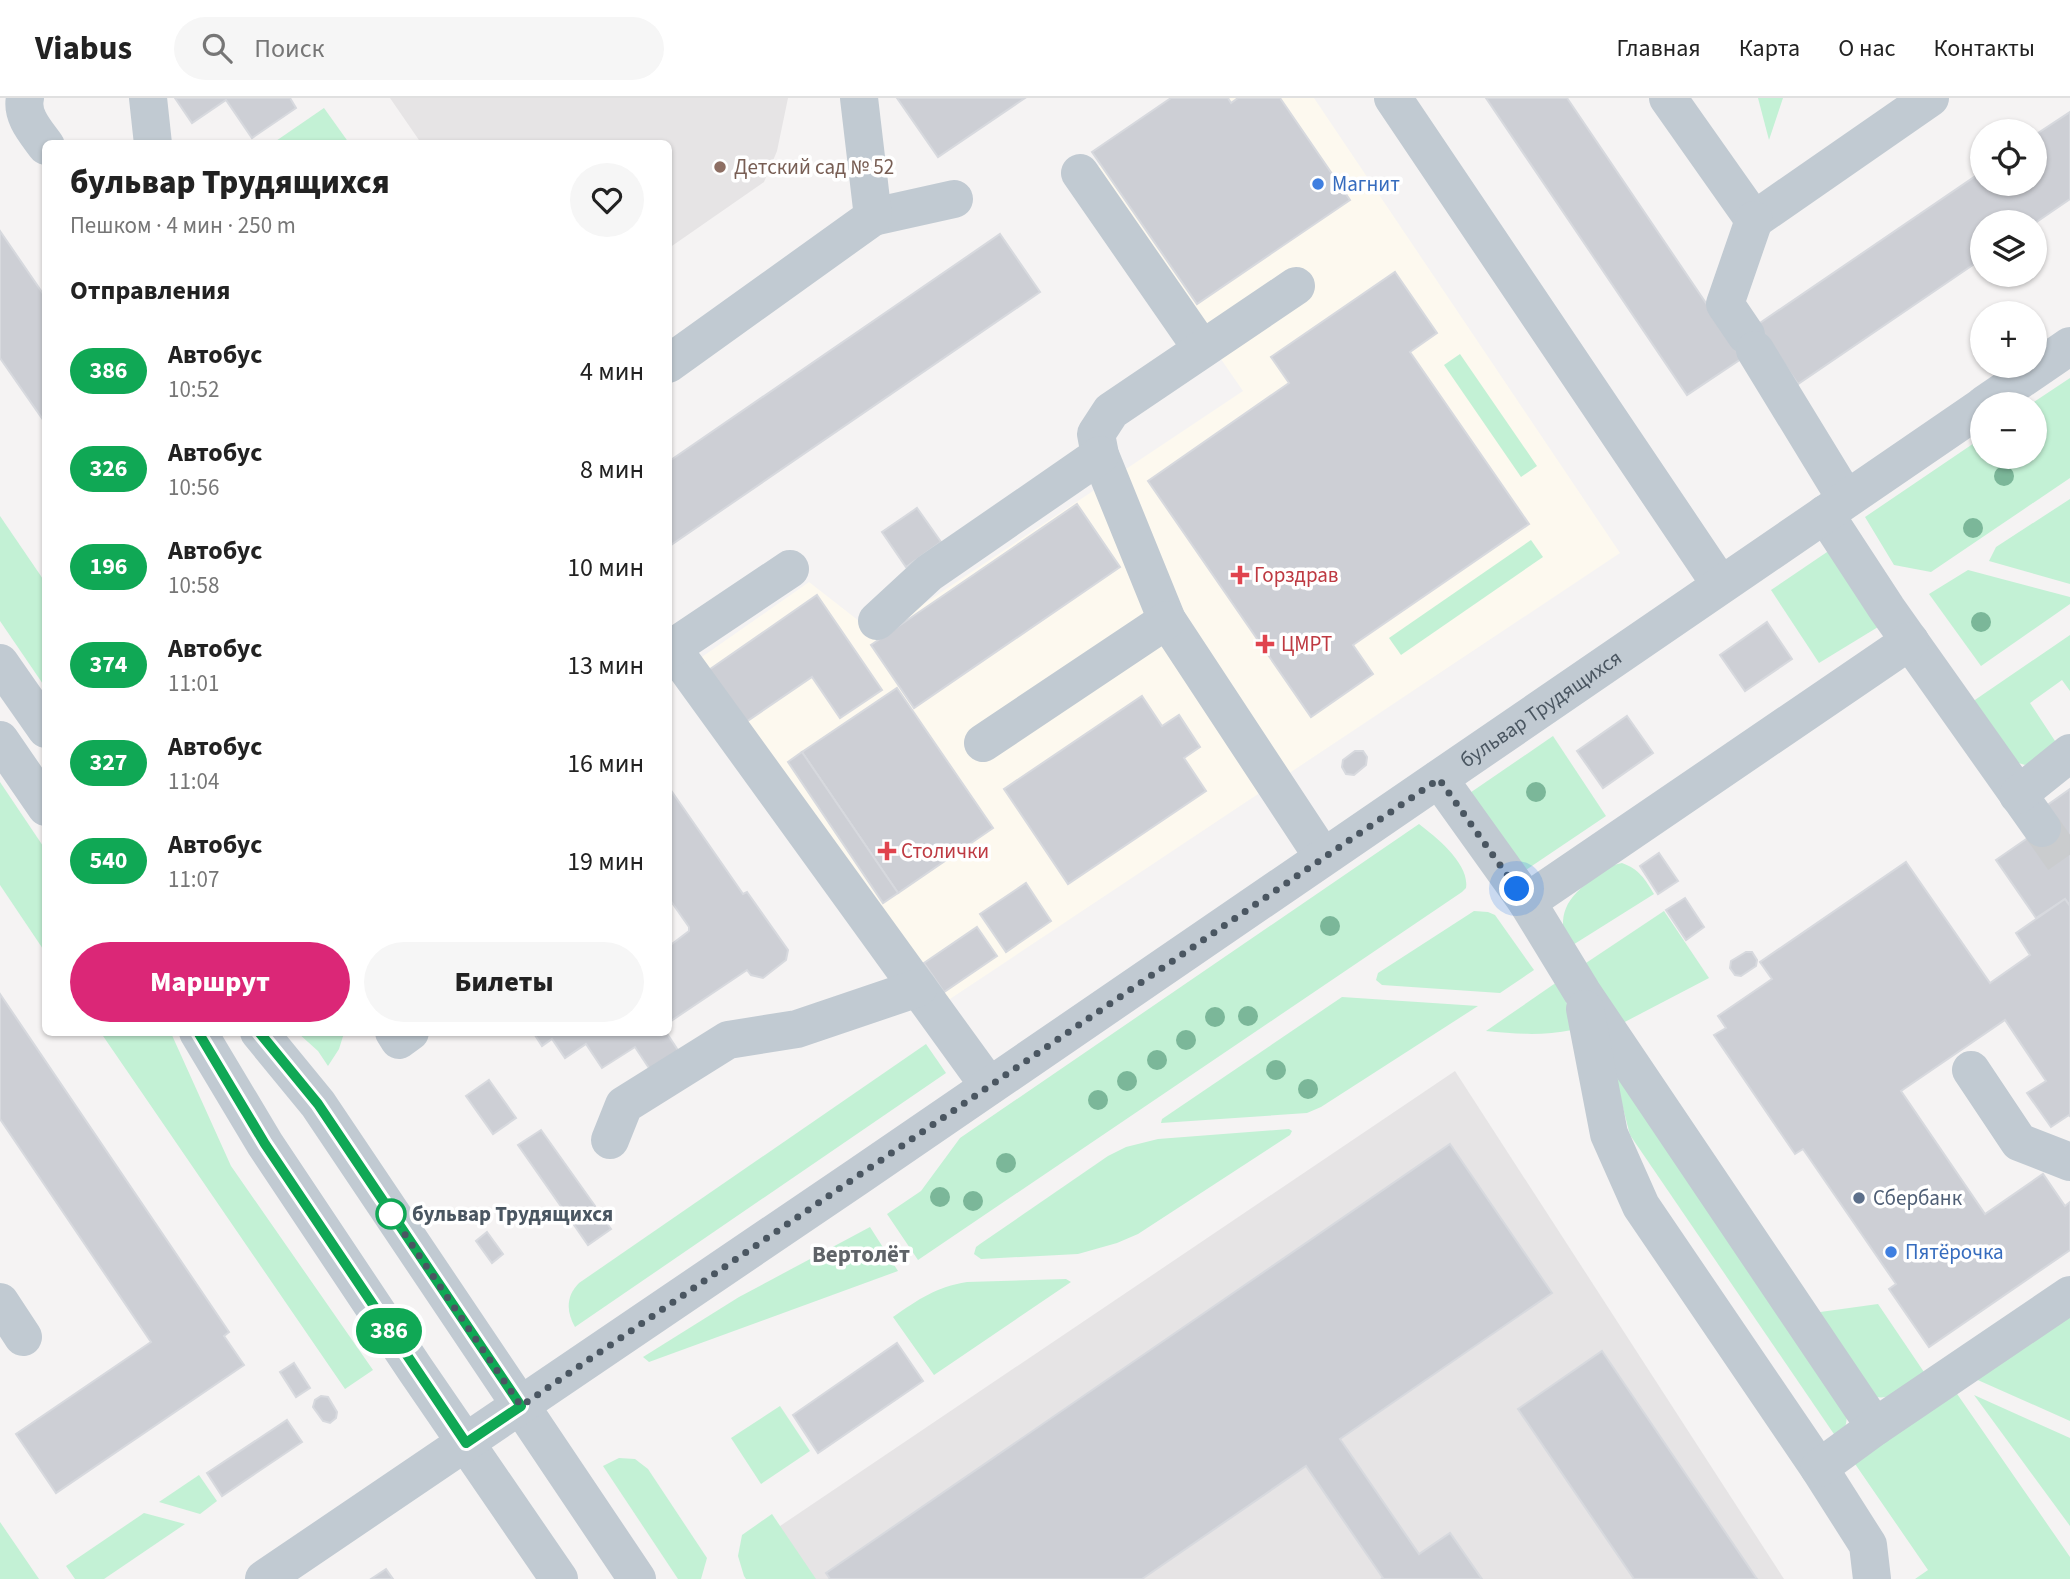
<!DOCTYPE html>
<html lang="ru">
<meta charset="utf-8">
<style>
body{margin:0;font-family:"Source Sans 3",sans-serif;background:#f6f6f6;color:#222;height:100vh;display:flex;flex-direction:column;font-size:26px;white-space:nowrap}
*{box-sizing:border-box;margin:0}
p{font-size:23px;color:#767676}
.icon{flex:none;width:38px;height:38px;fill:none;stroke:currentColor;stroke-width:2;stroke-linecap:round;stroke-linejoin:round}
.map{position:relative;flex:1;overflow:hidden}
.side{position:absolute;left:42px;top:42px;width:630px;height:896px;display:flex;flex-direction:column;background:#fff;border-radius:10px;box-shadow:0 2px 5px #0004}
.side>*{flex:none}
.badge{padding:0 14px;border-radius:23px;font-size:24px;line-height:46px}
.buttons{position:absolute;left:1970px;top:21px;display:grid;gap:14px}
.buttons a{display:grid;place-items:center;width:77px;height:77px;border-radius:50%;background:#fff;box-shadow:0 2px 5px #0004;font-size:35px}
.you{position:absolute;width:35px;height:35px;margin:-18px;border:5px solid #fff;border-radius:50%;background:#1a73e8;box-shadow:0 0 0 10px #1a73e833}
.map>.badge{position:absolute;translate:-50% -50%;box-shadow:0 0 0 4px #fff}
h2{padding:0 28px;font-size:26px;line-height:63px}
.round{display:grid;place-items:center;flex:none;width:74px;height:74px;border-radius:37px;background:#f6f6f6}
.overview{display:flex;align-items:center;justify-content:space-between;height:119px;padding:0 28px}
h1{font-size:33px;font-weight:800;line-height:52px}
.primary-button{display:flex;gap:14px;margin-top:auto;padding:14px 28px}
.primary-button a{flex:1;height:80px;border-radius:42px;background:#db2777;color:#fff;font-size:28px;font-weight:800;line-height:80px;text-align:center}
.primary-button a+a{background:#f6f6f6;color:#222}
ul{padding:0;list-style:none}
li{display:flex;align-items:center;gap:21px;height:98px;padding:0 28px}
li div{flex:1}
li b{display:block;font-size:26px}
li em{font-style:normal}
li .badge{min-width:77px;font-weight:700;text-align:center}
header{display:flex;align-items:center;gap:42px;box-sizing:border-box;height:98px;padding:0 35px;background:#fff;border-bottom:2px solid #e0e0e0}
header strong{font-size:33px}
nav{display:flex;gap:38px;margin-inline-start:auto;font-size:24px}
.search{width:490px;height:63px;background:#f6f6f6;display:flex;align-items:center;gap:18px;box-sizing:border-box;padding:0 24px;border-radius:38px;color:#767676;font-size:26px}
.map>svg:first-child{display:block}
.commercial{fill:#fdf9ef}
.education{fill:#e6e4e5}
.green{fill:#c3f1d5}
.building{fill:#cdcfd5;stroke:#d7d9de;stroke-width:2}
.lines{fill:none;stroke-linecap:round;stroke-linejoin:round}
.minor-tunnel{stroke:#caccce;stroke-width:38;stroke-dasharray:38 19;stroke-linecap:butt}
.minor{stroke:#c1cad2;stroke-width:38}
.tree{fill:#7bb799}
.line-casing{stroke:#fff;stroke-width:16}
.line{stroke:#10a855;stroke-width:10}
.walk{stroke:#4a5661;stroke-width:7;stroke-dasharray:0 12.6}
.education-dot{fill:#8d6e63;stroke:#fff;stroke-width:2.5}
.shop-dot{fill:#3f7fe0;stroke:#fff;stroke-width:2.5}
.health-dot{fill:#e0444e;stroke:#fff;stroke-width:2.5}
.service-dot{fill:#5c6f8a;stroke:#fff;stroke-width:2.5}
.stop-dot{fill:#fff;stroke:#10a855;stroke-width:3.5}
.labels{text-anchor:middle;dominant-baseline:central;stroke-width:7;stroke-linejoin:round;paint-order:stroke}
.education-label{font-size:21px;fill:#785e54;stroke:#fff;text-anchor:start}
.shop-label{font-size:21px;fill:#366cbe;stroke:#fff;text-anchor:start}
.health-label{font-size:21px;fill:#be3a42;stroke:#fff;text-anchor:start}
.street-label{font-size:21px;fill:#4a5661;stroke:#fff}
.service-label{font-size:21px;fill:#4e5e75;stroke:#fff;text-anchor:start}
.stop-label{font-size:21px;font-weight:bold;fill:#4a5661;stroke:#fff;text-anchor:start}
.neighbourhood-label{font-size:23px;font-weight:bold;fill:#5f6368;stroke:#fff}
</style>
<header>
<strong>Viabus</strong>
<div class="search"><svg class="icon" aria-label="search" viewBox="0 0 24 24"><circle cx="10" cy="10" r="6"/><path d="M15 15l6 6"/></svg>Поиск</div>
<nav><a>Главная</a><a>Карта</a><a>О нас</a><a>Контакты</a></nav>
</header>
<div class="map">
<svg width="2070" height="1481" viewBox="0 0 2070 1481">
<rect width="100%" height="100%" fill="#f5f3f3"/>
<polygon class="commercial" points="1199,0 1314,0 1620,455 935,911 689,568 809,484 877,537 1243,293 1091,73"/>
<g class="education">
<polygon points="390,0 788,0 777,53 764,84 669,150 668,46 421,45"/>
<polygon points="1455,973 1784,1481 762,1481 743,1453"/>
</g>
<g class="green">
<polygon points="1758,0 1783,0 1769,42"/>
<polygon points="324,10 349,45 273,45"/>
<polygon points="1460,256 1537,368 1521,379 1444,267"/>
<polygon points="2070,280 2070,380 1931,474 1894,467 1865,419 1983,339 1983,359 2035,359 2035,306 2031,306"/>
<polygon points="2070,401 2070,486 1989,463 1996,449"/>
<polygon points="0,418 45,484 45,589 0,523"/>
<polygon points="1531,442 1543,459 1401,557 1389,540"/>
<polygon points="1830,452 1878,529 1819,565 1771,492"/>
<polygon points="1968,472 2070,499 2070,506 1981,568 1929,496"/>
<polygon points="2070,537 2070,593 2062,582 2030,605 2061,652 2025,667 2012,663 1969,606"/>
<polygon points="1553,638 1606,718 1520,776 1464,699"/>
<polygon points="0,684 45,751 45,854 0,787"/>
<path d="M1419,726C1436,739 1470,766 1466,790L1462,794L918,1162L887,1116L921,1093L960,1040Z"/>
<path d="M1622,765C1639,771 1645,781 1654,796L1568,850C1556,817 1566,800 1594,780C1603,773 1610,767 1622,765Z"/>
<polygon points="1474,813 1488,814 1495,817 1534,872 1500,895 1382,887 1376,882 1378,875"/>
<polygon points="1664,813 1709,880 1619,927 1580,869"/>
<path d="M1557,884L1565,896L1572,932C1543,938 1515,936 1486,933Z"/>
<polygon points="1342,899 1478,908 1321,1009 1307,1015 1161,1025 1162,1021"/>
<polygon points="101,935 171,935 231,1068 373,1272 345,1291"/>
<polygon points="298,935 344,935 339,951 328,968 318,953"/>
<path d="M926,946L946,975L575,1229C566,1213 566,1198 579,1185Z"/>
<path d="M1610,960L1847,1311C1847,1324 1846,1332 1838,1342L1630,1037Z"/>
<polygon points="1289,1031 1292,1033 1290,1037 1138,1136 1117,1145 1078,1156 981,1161 974,1156 976,1149 980,1146 1108,1058 1126,1049 1158,1041"/>
<polygon points="870,1129 898,1173 649,1264 643,1259 739,1199"/>
<path d="M1066,1181L1071,1184L934,1277L893,1219C919,1201 936,1189 967,1184Z"/>
<path d="M1878,1206L1928,1280C1911,1289 1891,1304 1872,1298L1813,1215Z"/>
<polygon points="2070,1210 2070,1323 1971,1279"/>
<polygon points="1953,1290 2070,1459 2070,1481 1915,1481 1928,1472 1853,1363"/>
<polygon points="1974,1297 2070,1340 2070,1428"/>
<polygon points="780,1308 810,1353 761,1386 731,1340"/>
<polygon points="619,1360 635,1361 648,1371 707,1460 701,1481 678,1481 603,1368"/>
<polygon points="199,1377 217,1403 200,1416 159,1404"/>
<polygon points="144,1415 185,1426 104,1481 75,1481 66,1468"/>
<polygon points="772,1416 816,1481 746,1481 744,1478 738,1458 742,1437"/>
<polygon points="0,1424 39,1481 0,1481"/>
</g>
<g class="building">
<polygon points="175,0 290,0 296,10 252,40 226,2 192,25"/>
<polygon points="897,0 1025,0 938,59"/>
<polygon points="1171,0 1228,0 1231,5 1238,0 1280,0 1350,102 1197,206 1092,54"/>
<polygon points="1486,0 1567,0 1733,245 1768,243 1687,297"/>
<polygon points="2070,14 2070,101 2035,125 1983,124 1983,160 1798,286 1757,227 1983,73 1983,86 2035,86 2035,37"/>
<polygon points="0,133 46,200 46,326 0,260"/>
<polygon points="1000,136 1040,194 668,449 668,364"/>
<polygon points="1395,174 1437,235 1410,254 1529,426 1353,547 1373,576 1311,619 1148,383 1289,285 1271,259"/>
<polygon points="1077,406 1120,469 914,610 871,547"/>
<polygon points="917,410 941,444 906,469 882,434"/>
<polygon points="817,497 882,592 840,620 812,579 743,626 706,574"/>
<polygon points="1767,524 1792,561 1745,593 1720,557"/>
<polygon points="897,590 993,730 898,795 802,654"/>
<polygon points="1142,598 1162,628 1179,617 1200,649 1184,660 1206,693 1068,786 1004,691"/>
<polygon points="1627,618 1653,655 1603,690 1577,653"/>
<polygon points="1355,653 1363,653 1367,659 1366,667 1354,677 1346,676 1342,669 1343,662"/>
<polygon points="802,654 898,795 883,805 788,664"/>
<polygon points="668,688 743,796 747,794 788,852 786,862 763,880 751,877 747,872 668,925 668,849 689,833 689,829 668,799"/>
<polygon points="2070,691 2070,808 2065,801 2036,820 1996,762 2055,721 2046,708"/>
<polygon points="1659,755 1678,783 1658,796 1640,768"/>
<polygon points="1906,764 1990,885 2030,857 2016,835 2065,801 2070,808 2070,1018 2069,1017 2051,1029 2027,995 2046,983 2005,922 1901,993 1985,1116 2043,1076 2065,1108 2070,1104 2070,1152 1929,1249 1889,1191 1896,1186 1803,1051 1795,1056 1714,937 1726,930 1718,918 1772,881 1760,864"/>
<polygon points="1026,785 1051,823 1006,854 980,816"/>
<polygon points="1685,800 1704,829 1686,842 1666,812"/>
<polygon points="977,829 997,858 944,894 924,865"/>
<polygon points="1746,854 1752,854 1757,862 1756,868 1741,878 1735,877 1730,870 1731,863"/>
<polygon points="0,896 229,1234 224,1238 244,1267 56,1395 16,1336 151,1244 0,1021"/>
<polygon points="533,934 666,934 683,960 655,979 635,949 602,970 586,946 565,960 552,941 542,948"/>
<polygon points="489,982 516,1020 493,1036 466,998"/>
<polygon points="541,1032 595,1108 572,1124 518,1047"/>
<polygon points="1450,1046 1552,1195 1340,1341 1419,1456 1450,1435 1482,1481 1381,1481 1383,1480 1306,1368 1142,1481 830,1481 826,1475"/>
<polygon points="595,1109 611,1131 588,1147 572,1124"/>
<polygon points="487,1134 503,1156 492,1165 476,1143"/>
<polygon points="897,1245 923,1283 818,1355 793,1317"/>
<polygon points="1602,1253 1757,1481 1634,1481 1518,1311"/>
<polygon points="294,1265 310,1290 296,1299 280,1274"/>
<polygon points="321,1298 328,1299 337,1314 336,1320 330,1325 323,1323 313,1309 315,1302"/>
<polygon points="287,1322 302,1344 222,1398 207,1375"/>
<polygon points="386,1471 393,1481 371,1481"/>
</g>
<g class="lines">
<polyline class="minor-tunnel" points="2042,730 2070,770"/>
<g class="minor">
<path d="M25,0C21,18 36,34 46,48"/>
<polyline points="148,0 153,46"/>
<polyline points="1393,0 1720,486"/>
<polyline points="1668,0 1754,122 1930,0"/>
<polyline points="1080,75 1202,251"/>
<polyline points="873,119 954,101"/>
<polyline points="1296,188 1111,313 1096,336 1100,357 1167,522 1323,759"/>
<polyline points="1746,237 1725,206 1754,122"/>
<polyline points="1755,252 1846,401"/>
<polyline points="668,266 873,119 859,0"/>
<polyline points="1985,306 2070,248"/>
<polyline points="1825,416 1887,511 2042,730"/>
<polyline points="877,523 929,475 1100,357"/>
<polyline points="668,550 672,550 989,988"/>
<polyline points="672,550 790,471"/>
<polyline points="0,565 46,631"/>
<polyline points="0,642 46,709"/>
<polyline points="983,645 1167,522"/>
<polyline points="1439,681 1527,804 1582,894 1875,1329"/>
<polyline points="2018,697 2070,655"/>
<polyline points="1527,804 1910,543"/>
<polyline points="1585,911 1609,1036 1641,1108 1819,1370 1868,1447 1872,1481"/>
<polyline points="198,934 265,1046 415,1271 559,1481"/>
<polyline points="259,934 318,1006 637,1481"/>
<polyline points="394,934 399,942 410,934"/>
<polyline points="1971,972 2019,1044 2070,1064"/>
<polyline points="610,1042 624,1007 728,942 797,931 918,890"/>
<polyline points="0,1204 23,1239"/>
<polyline points="1819,1370 1875,1329 2070,1197"/>
<path id="s1" d="M264,1481L857,1079L1983,308"/>
</g>
</g>
<g class="tree">
<circle cx="2004" cy="378" r="10"/>
<circle cx="1973" cy="430" r="10"/>
<circle cx="1981" cy="524" r="10"/>
<circle cx="1536" cy="694" r="10"/>
<circle cx="1330" cy="828" r="10"/>
<circle cx="1248" cy="918" r="10"/>
<circle cx="1215" cy="919" r="10"/>
<circle cx="1186" cy="942" r="10"/>
<circle cx="1157" cy="962" r="10"/>
<circle cx="1276" cy="972" r="10"/>
<circle cx="1127" cy="983" r="10"/>
<circle cx="1308" cy="991" r="10"/>
<circle cx="1098" cy="1002" r="10"/>
<circle cx="1006" cy="1065" r="10"/>
<circle cx="940" cy="1099" r="10"/>
<circle cx="973" cy="1103" r="10"/>
</g>
<g class="lines">
<g class="line-casing">
<polyline id="line" points="198,934 265,1046 466,1345 521,1308 318,1006 259,934"/>
</g>
<use href="#line" class="line"/>
<polyline class="walk" points="391,1116 521,1308 1439,681 1517,791"/>
</g>
<circle class="education-dot" cx="720" cy="69" r="7"/>
<g class="shop-dot">
<circle cx="1318" cy="86" r="7"/>
<circle cx="1891" cy="1154" r="7"/>
</g>
<g class="health-dot">
<path d="M1236.5 466.5h7v7h7v7h-7v7h-7v-7h-7v-7h7z"/>
<path d="M1261.5 535.5h7v7h7v7h-7v7h-7v-7h-7v-7h7z"/>
<path d="M883.5 742.5h7v7h7v7h-7v7h-7v-7h-7v-7h7z"/>
</g>
<circle class="service-dot" cx="1859" cy="1100" r="7"/>
<circle class="stop-dot" cx="391" cy="1116" r="14"/>
<g class="labels">
<g class="education-label">
<text x="734" y="69">Детский сад № 52</text>
</g>
<g class="shop-label">
<text x="1332" y="86">Магнит</text>
<text x="1905" y="1154">Пятёрочка</text>
</g>
<g class="health-label">
<text x="1254" y="477">Горздрав</text>
<text x="1281" y="546">ЦМРТ</text>
<text x="901" y="753">Столички</text>
</g>
<g class="street-label">
<text stroke="none"><textPath href="#s1" startOffset="1545">бульвар Трудящихся</textPath></text>
</g>
<g class="service-label">
<text x="1873" y="1100">Сбербанк</text>
</g>
<g class="stop-label">
<text x="412" y="1116">бульвар Трудящихся</text>
</g>
<g class="neighbourhood-label">
<text x="861" y="1156">Вертолёт</text>
</g>
</g>
</svg>
<div class="buttons">
<a><svg class="icon" aria-label="locate" viewBox="0 0 24 24"><circle cx="12" cy="12" r="6"/><path d="M12 2v4M12 18v4M2 12h4M18 12h4"/></svg></a>
<a><svg class="icon" aria-label="layers" viewBox="0 0 24 24"><path d="M12 4l9 5-9 5-9-5zM3 14l9 5 9-5"/></svg></a>
<a>+</a>
<a>−</a>
</div>
<div class="you" style="left:1517px;top:791px"></div>
<b class="badge" style="left:389px;top:1233px;background:#10a855;color:#fff">386</b>
<section class="side">
<div class="overview"><div><h1>бульвар Трудящихся</h1><p>Пешком · 4 мин · 250 m</p></div><a class="round"><svg class="icon" aria-label="heart" viewBox="0 0 24 24"><path d="M12 20l-8-8c-3-5 5-10 8-4 3-6 11-1 8 4z"/></svg></a></div>
<h2>Отправления</h2>
<ul>
<li><span class="badge" style="background:#10a855;color:#fff">386</span><div><b>Автобус</b><p>10:52</p></div><em>4 мин</em></li>
<li><span class="badge" style="background:#10a855;color:#fff">326</span><div><b>Автобус</b><p>10:56</p></div><em>8 мин</em></li>
<li><span class="badge" style="background:#10a855;color:#fff">196</span><div><b>Автобус</b><p>10:58</p></div><em>10 мин</em></li>
<li><span class="badge" style="background:#10a855;color:#fff">374</span><div><b>Автобус</b><p>11:01</p></div><em>13 мин</em></li>
<li><span class="badge" style="background:#10a855;color:#fff">327</span><div><b>Автобус</b><p>11:04</p></div><em>16 мин</em></li>
<li><span class="badge" style="background:#10a855;color:#fff">540</span><div><b>Автобус</b><p>11:07</p></div><em>19 мин</em></li>
</ul>
<div class="primary-button"><a>Маршрут</a><a>Билеты</a></div>
</section>
</div>
